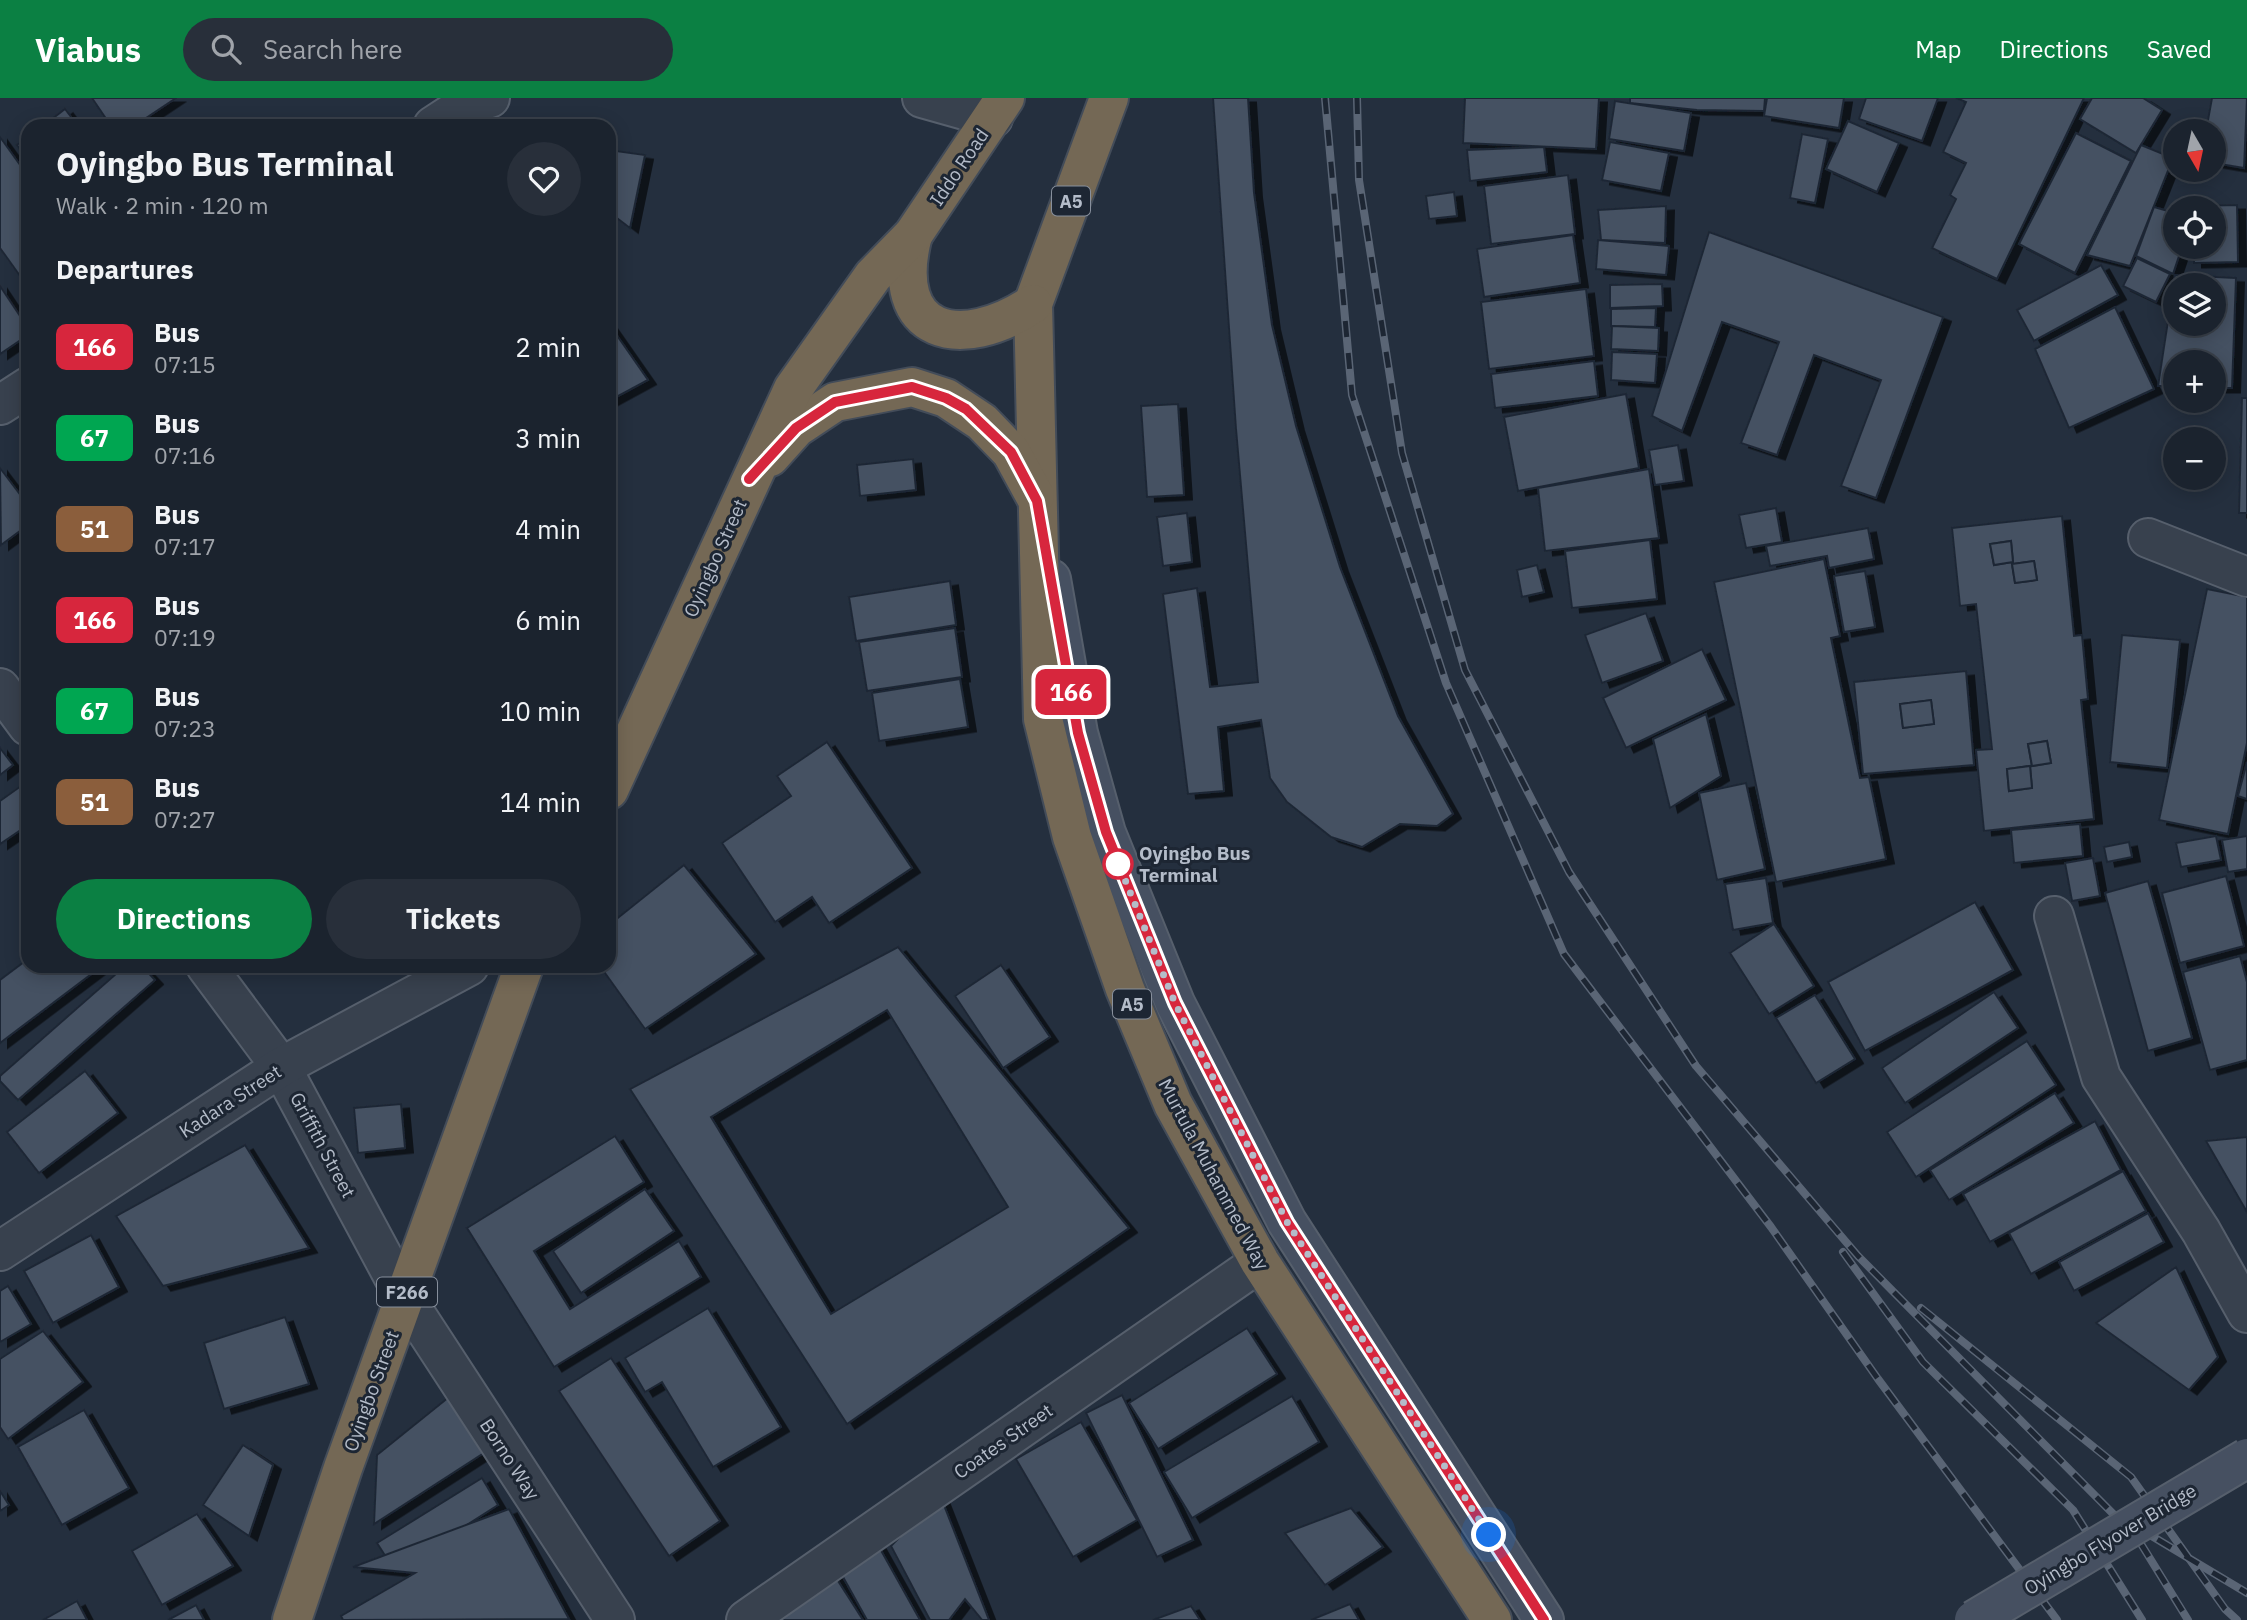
<!DOCTYPE html>
<meta charset="utf-8">
<style>
body{margin:0;font-family:"IBM Plex Sans",sans-serif;background:#282f3a;color:#f1f3f6;height:100vh;display:flex;flex-direction:column;font-size:26px;white-space:nowrap}
*{box-sizing:border-box;margin:0}
p{font-size:23px;color:#a0a4aa}
.icon{flex:none;width:38px;height:38px;fill:none;stroke:currentColor;stroke-width:2;stroke-linecap:round;stroke-linejoin:round}
.map{position:relative;flex:1;overflow:hidden}
.details{position:absolute;left:21px;top:21px;width:595px;height:854px;display:flex;flex-direction:column;background:#1b232e;border-radius:21px;box-shadow:0 4px 18px #0003,0 0 0 2px #39404a}
.details>*{flex:none}
.badge{padding:0 14px;border-radius:10px;font-size:24px;line-height:46px}
.needle{width:46px;rotate:171deg}
.controls{position:absolute;left:2163px;top:21px;display:grid;gap:14px}
.controls a{display:grid;place-items:center;width:63px;height:63px;border-radius:50%;background:#1b232e;box-shadow:0 4px 18px #0003,0 0 0 2px #39404a;font-size:35px}
.you{position:absolute;width:35px;height:35px;margin:-18px;border:5px solid #fff;border-radius:50%;background:#1a73e8;box-shadow:0 0 0 10px #1a73e833}
.map>.badge{position:absolute;translate:-50% -50%;box-shadow:0 0 0 4px #fff}
h2{padding:0 35px;font-size:26px;line-height:63px}
.round{display:grid;place-items:center;flex:none;width:74px;height:74px;border-radius:37px;background:#282f3a}
.headline{display:flex;align-items:center;justify-content:space-between;height:119px;padding:0 35px}
h1{font-size:33px;font-weight:800;line-height:52px}
.cta{display:flex;gap:14px;margin-top:auto;padding:14px 35px}
.cta a{flex:1;height:80px;border-radius:42px;background:#0b8043;color:#fff;font-size:28px;font-weight:800;line-height:80px;text-align:center}
.cta a+a{background:#282f3a;color:#f1f3f6}
ul{padding:0;list-style:none}
li{display:flex;align-items:center;gap:21px;height:91px;padding:0 35px}
li div{flex:1}
li b{display:block;font-size:26px}
li em{font-style:normal}
li .badge{min-width:77px;font-weight:700;text-align:center}
header{display:flex;align-items:center;gap:42px;box-sizing:border-box;height:98px;padding:0 35px;background:#0b8043;color:#fff}
header strong{font-size:33px}
nav{display:flex;gap:38px;margin-inline-start:auto;font-size:24px}
.search{width:490px;height:63px;background:#282f3a;display:flex;align-items:center;gap:18px;box-sizing:border-box;padding:0 24px;border-radius:38px;color:#a0a4aa;font-size:26px}
.map>svg:first-child{display:block}
.building{fill:#455162;stroke:#1f2835;stroke-width:2;fill-rule:evenodd;filter:url(#shadow)}
.lines{fill:none;stroke-linecap:round;stroke-linejoin:round}
.street-casing{stroke:#565f6c;stroke-width:42}
.secondary-casing{stroke:#565f6c;stroke-width:42}
.highway-casing{stroke:#434c59;stroke-width:42}
.street{stroke:#38414e;stroke-width:38}
.secondary{stroke:#465061;stroke-width:38}
.highway{stroke:#746855;stroke-width:38}
.rail-casing{stroke:#5a6575;stroke-width:8}
.rail{stroke:#1d2633;stroke-width:5;stroke-dasharray:16;stroke-linecap:butt}
.secondary-bridge-casing{stroke:#565f6c;stroke-width:42;stroke-linecap:butt}
.secondary-bridge{stroke:#465061;stroke-width:38}
.line-casing{stroke:#fff;stroke-width:16}
.line{stroke:#d7263d;stroke-width:10}
.walk{stroke:#b4bcc9;stroke-width:7;stroke-dasharray:0 12.6}
.stop-dot{fill:#fff;stroke:#d7263d;stroke-width:3.5}
.labels{text-anchor:middle;dominant-baseline:central;stroke-width:6;stroke-linejoin:round;paint-order:stroke}
.shield{fill:#1d2633;stroke:#878f9c;stroke-width:2}
.shield-label{font-size:18px;font-weight:bold;fill:#b4bcc9}
.street-label{font-size:19px;fill:#b4bcc9;stroke:#1d2633}
.stop-label{font-size:19px;font-weight:bold;fill:#b4bcc9;stroke:#1d2633;text-anchor:start}
</style>
<header>
<strong>Viabus</strong>
<div class="search"><svg class="icon" aria-label="search" viewBox="0 0 24 24"><circle cx="10" cy="10" r="6"/><path d="M15 15l6 6"/></svg>Search here</div>
<nav><a>Map</a><a>Directions</a><a>Saved</a></nav>
</header>
<div class="map">
<svg width="2247" height="1522" viewBox="0 0 2247 1522">
<defs>
<filter id="shadow"><feDropShadow dx="8" dy="4.5" stdDeviation="0" flood-color="#0009"/></filter>
</defs>
<rect width="100%" height="100%" fill="#242f3e"/>
<g class="building">
<polygon points="92,0 176,0 134,28 111,28"/>
<polygon points="1213,0 1248,0 1254,95 1272,227 1296,328 1340,469 1398,618 1453,716 1437,728 1400,726 1362,749 1331,739 1287,704 1270,680 1261,622 1218,629 1224,693 1188,696 1163,496 1197,490 1210,589 1258,584 1236,331"/>
<polygon points="1465,0 1599,0 1596,51 1463,45"/>
<polygon points="1630,0 1765,0 1764,13 1697,12 1630,5"/>
<polygon points="1767,0 1844,0 1839,30 1764,18"/>
<polygon points="1866,0 1938,0 1922,43 1859,21"/>
<polygon points="1956,0 2084,0 1997,181 1932,150 1956,101 1950,97 1966,65 1943,54 1966,4"/>
<polygon points="2092,0 2143,0 2162,12 2136,55 2080,21"/>
<polygon points="2212,0 2247,0 2244,70 2214,65 2214,33 2206,33"/>
<polygon points="1615,3 1691,15 1684,53 1609,41"/>
<polygon points="65,11 78,28 43,28"/>
<polygon points="1848,23 1899,45 1877,94 1826,71"/>
<polygon points="2076,35 2131,63 2075,175 2019,146"/>
<polygon points="1802,36 1828,41 1815,105 1790,100"/>
<polygon points="0,39 28,78 28,189 0,150"/>
<polygon points="28,39 28,62 17,47"/>
<polygon points="1610,44 1669,55 1661,93 1602,82"/>
<polygon points="2141,47 2173,60 2130,168 2087,157"/>
<polygon points="1544,49 1547,74 1470,83 1467,52"/>
<polygon points="609,52 645,57 630,130 609,114"/>
<polygon points="1568,77 1575,136 1491,146 1484,88"/>
<polygon points="1454,94 1457,118 1429,121 1426,98"/>
<polygon points="2237,107 2238,164 2194,165 2194,149 2214,149 2214,110 2193,108"/>
<polygon points="1666,108 1665,145 1601,142 1598,112"/>
<polygon points="2154,109 2175,115 2175,149 2182,149 2173,176 2136,158"/>
<polygon points="1709,134 1943,219 1876,400 1841,388 1881,282 1814,257 1777,357 1741,345 1779,244 1722,224 1682,333 1652,318"/>
<polygon points="1573,137 1580,185 1484,199 1477,151"/>
<polygon points="1598,142 1669,148 1666,177 1596,171"/>
<polygon points="2137,160 2170,176 2156,204 2123,188"/>
<polygon points="2101,167 2118,197 2034,243 2017,212"/>
<path d="M2175,177L2236,180L2232,290H2214V264H2175V288H2158ZM2175,187H2214V226H2175Z"/>
<polygon points="1662,186 1663,208 1610,210 1610,187"/>
<polygon points="0,188 28,230 28,237 0,256"/>
<polygon points="1586,191 1594,258 1489,271 1481,204"/>
<polygon points="2115,209 2154,291 2069,330 2035,251"/>
<polygon points="1656,210 1655,229 1611,228 1611,211"/>
<polygon points="609,226 648,282 609,303"/>
<polygon points="1612,228 1659,230 1658,253 1611,251"/>
<polygon points="1612,254 1657,256 1655,285 1611,282"/>
<polygon points="1594,263 1598,298 1495,310 1491,276"/>
<polygon points="1626,296 1639,370 1518,393 1504,319"/>
<polygon points="2242,300 2247,300 2247,415 2239,415"/>
<polygon points="1178,306 1184,397 1147,399 1141,308"/>
<polygon points="1678,347 1684,383 1655,387 1649,352"/>
<polygon points="913,361 916,392 860,398 857,367"/>
<polygon points="0,370 28,407 28,427 1,447"/>
<polygon points="1649,371 1659,440 1545,453 1538,390"/>
<polygon points="1776,410 1782,444 1746,450 1739,417"/>
<polygon points="1187,415 1192,464 1163,468 1157,419"/>
<path d="M2062,418L2074,538L2082,537L2088,601L2081,602L2094,721L1984,733L1976,652L1992,651L1976,506L1960,508L1952,430ZM2011,443L2013,464L1994,467L1990,446ZM2034,463L2037,482L2015,485L2012,466ZM2047,643L2051,665L2032,668L2028,646ZM2030,668L2032,690L2009,693L2007,671Z"/>
<polygon points="1868,430 1874,461 1829,470 1827,458 1770,468 1766,448"/>
<polygon points="1650,442 1657,501 1572,510 1565,453"/>
<polygon points="2011,443 2013,464 1994,467 1990,446"/>
<polygon points="1824,461 1840,538 1831,540 1860,680 1869,679 1886,761 1776,784 1714,484"/>
<polygon points="2034,463 2037,482 2015,485 2012,466"/>
<polygon points="1537,467 1544,494 1522,499 1517,472"/>
<polygon points="1865,473 1875,529 1844,534 1834,478"/>
<polygon points="950,483 956,527 856,543 849,499"/>
<polygon points="2207,491 2247,499 2247,645 2228,736 2159,722"/>
<polygon points="1646,515 1663,563 1602,585 1585,537"/>
<polygon points="955,530 962,579 867,593 859,544"/>
<polygon points="2122,537 2180,542 2167,670 2110,664"/>
<polygon points="1702,551 1726,602 1626,650 1603,600"/>
<path d="M1966,573L1974,667L1863,676L1854,584ZM1931,602L1934,626L1903,630L1900,606Z"/>
<polygon points="960,581 968,629 879,643 872,595"/>
<polygon points="1931,602 1934,626 1903,630 1900,606"/>
<polygon points="1706,616 1721,678 1670,710 1653,641"/>
<polygon points="2047,643 2051,665 2032,668 2028,646"/>
<polygon points="827,644 912,770 829,825 812,799 775,824 722,745 791,698 777,678"/>
<polygon points="0,650 13,667 0,677"/>
<polygon points="2247,664 2247,701 2238,698"/>
<polygon points="2030,668 2032,690 2009,693 2007,671"/>
<polygon points="1746,685 1765,771 1717,782 1699,695"/>
<polygon points="21,688 28,709 28,727 0,746 0,703"/>
<polygon points="2080,726 2083,758 2014,765 2011,732"/>
<polygon points="2216,738 2221,762 2181,769 2176,745"/>
<polygon points="2247,738 2247,771 2228,774 2222,742"/>
<polygon points="2129,744 2132,759 2107,764 2104,749"/>
<polygon points="2093,760 2100,798 2072,803 2065,765"/>
<polygon points="684,767 756,856 645,931 600,868 609,868 609,827"/>
<polygon points="2226,778 2244,848 2180,865 2162,795"/>
<polygon points="1766,780 1773,825 1733,832 1725,786"/>
<polygon points="2148,783 2192,940 2148,953 2105,795"/>
<polygon points="1975,804 2013,872 1865,953 1828,884"/>
<polygon points="1774,826 1814,888 1769,916 1730,855"/>
<path d="M898,849L1129,1130L847,1326L630,991ZM887,912L1008,1109L831,1216L711,1019Z"/>
<polygon points="2240,858 2247,884 2247,962 2210,972 2183,874"/>
<polygon points="28,861 28,868 102,868 0,945 0,882"/>
<polygon points="1001,867 1050,939 1003,970 955,898"/>
<polygon points="125,868 142,868 155,882 18,1002 0,983 0,978"/>
<polygon points="1994,894 2018,930 1905,1005 1882,970"/>
<polygon points="1815,897 1855,961 1816,985 1776,920"/>
<polygon points="2027,943 2056,987 1916,1079 1887,1034"/>
<polygon points="85,973 118,1015 39,1075 7,1034"/>
<polygon points="2055,995 2074,1025 1949,1102 1930,1072"/>
<polygon points="401,1006 405,1050 358,1055 354,1010"/>
<polygon points="2095,1023 2121,1072 1990,1144 1963,1096"/>
<polygon points="615,1038 644,1084 534,1153 570,1211 679,1143 701,1179 554,1269 467,1130"/>
<polygon points="2247,1039 2247,1114 2206,1043"/>
<polygon points="245,1047 309,1150 163,1188 116,1118"/>
<polygon points="2123,1073 2146,1113 2031,1176 2009,1135"/>
<polygon points="645,1091 674,1133 581,1195 553,1153"/>
<polygon points="2148,1115 2164,1144 2074,1193 2059,1164"/>
<polygon points="91,1137 119,1189 53,1225 24,1173"/>
<polygon points="2176,1169 2218,1259 2189,1292 2096,1225"/>
<polygon points="8,1188 31,1226 0,1244 0,1193"/>
<polygon points="708,1210 781,1329 713,1369 662,1284 645,1294 625,1260"/>
<polygon points="285,1219 309,1286 224,1311 204,1245"/>
<polygon points="1247,1230 1277,1276 1158,1351 1129,1305"/>
<polygon points="43,1233 83,1284 8,1341 0,1329 0,1261"/>
<polygon points="611,1260 720,1423 669,1458 559,1293"/>
<polygon points="454,1295 490,1351 374,1426 377,1357"/>
<polygon points="1122,1297 1193,1442 1157,1459 1086,1315"/>
<polygon points="1292,1298 1319,1344 1192,1420 1164,1374"/>
<polygon points="84,1312 129,1390 62,1427 18,1349"/>
<polygon points="1081,1324 1137,1422 1073,1459 1016,1361"/>
<polygon points="243,1347 273,1367 249,1438 203,1407"/>
<polygon points="482,1380 498,1407 395,1473 377,1445"/>
<polygon points="0,1393 9,1407 0,1413"/>
<polygon points="940,1397 989,1522 982,1522 965,1501 949,1522 930,1522 891,1448"/>
<polygon points="1351,1410 1383,1449 1325,1487 1285,1435"/>
<polygon points="509,1411 569,1521 343,1522 341,1518 415,1475 353,1469"/>
<polygon points="197,1416 233,1468 162,1507 132,1453"/>
<polygon points="878,1447 920,1522 867,1522 838,1470"/>
<polygon points="833,1475 863,1522 782,1522 775,1512"/>
<polygon points="77,1503 87,1522 43,1522"/>
<polygon points="1350,1506 1359,1522 1311,1522"/>
<polygon points="196,1507 204,1522 168,1522"/>
<polygon points="1191,1508 1200,1522 1153,1522"/>
</g>
<g class="lines">
<g class="street-casing">
<g id="street">
<polyline points="922,0 993,20"/>
<polyline points="433,28 462,9 490,0"/>
<polyline points="0,307 28,289"/>
<polyline points="2148,440 2247,479"/>
<polyline points="0,590 28,628"/>
<polyline points="2054,818 2101,979 2201,1133 2247,1215"/>
<polyline points="206,868 281,969 405,1200 615,1522"/>
<polyline points="0,1153 281,969 469,868"/>
<polyline points="746,1522 1260,1164"/>
</g>
</g>
<g class="secondary-casing">
<polyline id="secondary" points="1051,481 1078,635 1106,735 1175,905 1287,1124 1544,1522"/>
</g>
<g class="highway-casing">
<g id="highway">
<polyline points="1109,0 1033,206 1043,621 1072,739 1125,891 1173,1006 1260,1164 1492,1522"/>
<path d="M913,137C887,238 961,254 1033,206"/>
<polyline points="770,359 796,330 835,304 912,289 946,300 982,324 1011,354 1035,398"/>
<polyline points="609,692 793,291 873,178 913,137 1005,0"/>
<polyline points="292,1522 343,1370 524,868"/>
</g>
</g>
<use href="#street" class="street"/>
<use href="#secondary" class="secondary"/>
<use href="#highway" class="highway"/>
<g class="rail-casing">
<g id="rail">
<polyline points="1325,0 1352,297 1446,585 1564,856 1771,1129 1878,1281 2057,1522"/>
<polyline points="1357,0 1359,82 1402,355 1465,572 1569,774 1696,968 1858,1158 2138,1441 2188,1522"/>
<polyline points="1843,1154 1923,1264 2073,1412 2142,1522"/>
<polyline points="1921,1210 2131,1379 2225,1511 2237,1522"/>
<polyline points="2130,1425 2247,1495"/>
</g>
</g>
<use href="#rail" class="rail"/>
<g class="secondary-bridge-casing">
<polyline id="secondary-bridge" points="1974,1522 2247,1360"/>
</g>
<use href="#secondary-bridge" class="secondary-bridge"/>
</g>
<g class="lines">
<g class="line-casing">
<polyline id="line" points="749,381 796,330 835,304 912,289 946,300 966,311 1011,354 1037,403 1078,635 1106,734 1175,905 1287,1124 1544,1522"/>
</g>
<use href="#line" class="line"/>
<polyline class="walk" points="1118,766 1115,757 1175,905 1287,1124 1489,1437"/>
</g>
<circle class="stop-dot" cx="1118" cy="766" r="14"/>
<g class="labels">
<g class="shield">
<rect x="1052" y="88.5" width="38" height="29" rx="5"/>
<rect x="1113" y="891.5" width="38" height="29" rx="5"/>
<rect x="377" y="1179.5" width="60" height="29" rx="5"/>
</g>
<g class="shield-label">
<text x="1071" y="103">A5</text>
<text x="1132" y="906">A5</text>
<text x="407" y="1194">F266</text>
</g>
<g class="street-label">
<text transform="translate(959 69) rotate(-56)">Iddo Road</text>
<text transform="translate(715 460) rotate(-66)">Oyingbo Street</text>
<text transform="translate(230 1003) rotate(-33)">Kadara Street</text>
<text transform="translate(323 1047) rotate(62)">Griffith Street</text>
<text transform="translate(1214 1076) rotate(62)">Murtula Muhammed Way</text>
<text transform="translate(371 1293) rotate(-70)">Oyingbo Street</text>
<text transform="translate(1003 1343) rotate(-35)">Coates Street</text>
<text transform="translate(510 1361) rotate(57)">Borno Way</text>
<text transform="translate(2110 1441) rotate(-31)">Oyingbo Flyover Bridge</text>
</g>
<g class="stop-label">
<text x="1139" y="755">Oyingbo Bus<tspan x="1139" dy="22">Terminal</tspan></text>
</g>
</g>
</svg>
<div class="controls">
<a><svg class="needle" viewBox="-14 -14 28 28"><path d="M0-13l5 13h-10z" fill="#e53935"/><path d="M0 13l5-13h-10z" fill="#a0a4aa"/></svg></a>
<a><svg class="icon" aria-label="locate" viewBox="0 0 24 24"><circle cx="12" cy="12" r="6"/><path d="M12 2v4M12 18v4M2 12h4M18 12h4"/></svg></a>
<a><svg class="icon" aria-label="layers" viewBox="0 0 24 24"><path d="M12 4l9 5-9 5-9-5zM3 14l9 5 9-5"/></svg></a>
<a>+</a>
<a>−</a>
</div>
<div class="you" style="left:1489px;top:1437px"></div>
<b class="badge" style="left:1071px;top:594px;background:#d7263d;color:#fff">166</b>
<section class="details">
<div class="headline"><div><h1>Oyingbo Bus Terminal</h1><p>Walk · 2 min · 120 m</p></div><a class="round"><svg class="icon" aria-label="heart" viewBox="0 0 24 24"><path d="M12 20l-8-8c-3-5 5-10 8-4 3-6 11-1 8 4z"/></svg></a></div>
<h2>Departures</h2>
<ul>
<li><span class="badge" style="background:#d7263d;color:#fff">166</span><div><b>Bus</b><p>07:15</p></div><em>2 min</em></li>
<li><span class="badge" style="background:#00a651;color:#fff">67</span><div><b>Bus</b><p>07:16</p></div><em>3 min</em></li>
<li><span class="badge" style="background:#8b5e3c;color:#fff">51</span><div><b>Bus</b><p>07:17</p></div><em>4 min</em></li>
<li><span class="badge" style="background:#d7263d;color:#fff">166</span><div><b>Bus</b><p>07:19</p></div><em>6 min</em></li>
<li><span class="badge" style="background:#00a651;color:#fff">67</span><div><b>Bus</b><p>07:23</p></div><em>10 min</em></li>
<li><span class="badge" style="background:#8b5e3c;color:#fff">51</span><div><b>Bus</b><p>07:27</p></div><em>14 min</em></li>
</ul>
<div class="cta"><a>Directions</a><a>Tickets</a></div>
</section>
</div>
